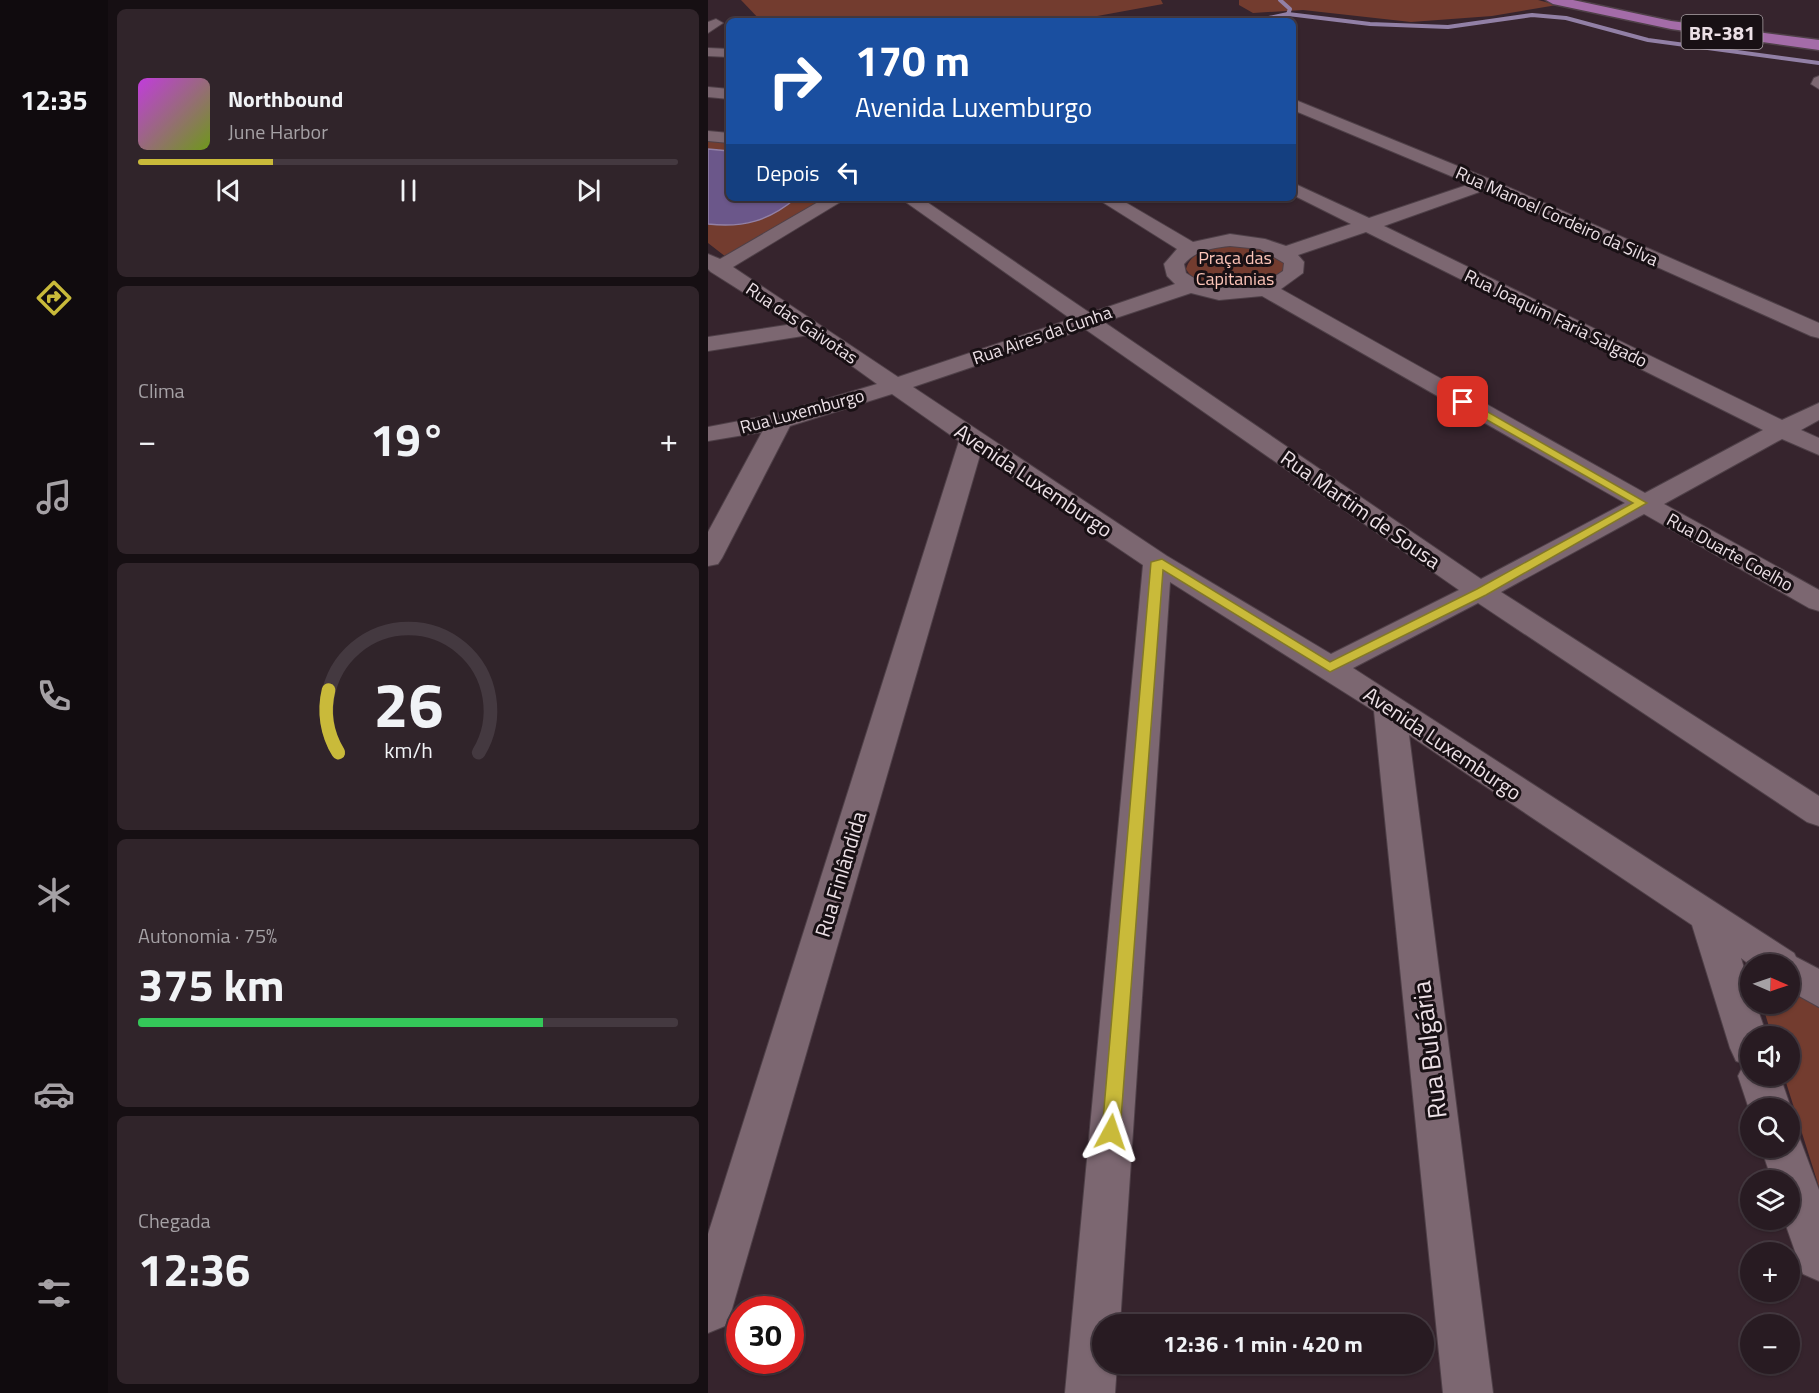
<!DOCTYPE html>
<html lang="pt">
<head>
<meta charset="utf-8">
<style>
  body { margin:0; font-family:"Titillium Web",sans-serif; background:#30242a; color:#f1f3f6; height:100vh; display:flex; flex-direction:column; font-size:22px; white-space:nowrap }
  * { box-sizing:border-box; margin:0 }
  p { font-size:20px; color:#a5a1a5 }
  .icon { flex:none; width:33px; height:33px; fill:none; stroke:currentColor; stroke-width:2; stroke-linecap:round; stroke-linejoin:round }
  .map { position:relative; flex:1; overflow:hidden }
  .details { display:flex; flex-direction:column; gap:9px; padding:9px; background:#160f13; width:600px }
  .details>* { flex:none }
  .top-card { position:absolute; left:18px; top:18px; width:570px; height:183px; border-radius:9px; box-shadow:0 2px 4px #0004,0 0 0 2px #443940; background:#1a4fa0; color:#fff; overflow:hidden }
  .needle { width:39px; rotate:92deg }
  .tools { position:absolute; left:1032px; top:954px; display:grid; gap:12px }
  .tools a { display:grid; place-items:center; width:60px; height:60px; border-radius:50%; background:#281b22; box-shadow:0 2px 4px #0004,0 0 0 2px #443940; font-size:30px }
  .speed { position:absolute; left:18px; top:1296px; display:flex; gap:12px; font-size:30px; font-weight:700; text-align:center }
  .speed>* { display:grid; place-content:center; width:78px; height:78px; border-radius:50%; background:#281b22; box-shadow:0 2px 4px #0004,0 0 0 2px #443940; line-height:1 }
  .speed .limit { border:9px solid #d22; background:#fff; color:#111 }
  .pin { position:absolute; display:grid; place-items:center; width:51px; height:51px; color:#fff; margin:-26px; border-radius:12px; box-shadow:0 3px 9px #0006 }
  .me { position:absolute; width:66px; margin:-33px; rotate:5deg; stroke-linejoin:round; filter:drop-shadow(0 0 4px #0008) }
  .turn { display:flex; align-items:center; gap:21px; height:126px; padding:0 30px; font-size:27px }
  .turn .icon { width:78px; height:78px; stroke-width:2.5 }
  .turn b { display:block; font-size:42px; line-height:51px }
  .then { display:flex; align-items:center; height:57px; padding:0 30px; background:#0003; gap:12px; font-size:22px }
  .big { font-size:45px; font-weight:700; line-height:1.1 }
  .details .tile { flex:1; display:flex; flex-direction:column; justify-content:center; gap:9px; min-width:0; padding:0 21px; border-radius:9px; background:#30242a }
  .details .dial { align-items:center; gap:0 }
  .dial svg { height:156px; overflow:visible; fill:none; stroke:#443940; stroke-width:7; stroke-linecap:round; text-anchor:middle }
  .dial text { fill:#f1f3f6; stroke:none }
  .song { display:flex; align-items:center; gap:18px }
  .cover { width:72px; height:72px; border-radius:9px; background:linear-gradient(135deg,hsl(290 70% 55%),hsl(80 70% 35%)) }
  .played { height:6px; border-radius:3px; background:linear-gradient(90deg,#c9ba3a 25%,#443940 25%) }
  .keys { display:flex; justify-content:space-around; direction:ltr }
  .heat { display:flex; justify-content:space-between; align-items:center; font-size:33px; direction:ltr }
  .charge { height:9px; border-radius:4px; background:linear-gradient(90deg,#34c759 75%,#443940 0) }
  .trip { position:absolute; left:384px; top:1314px; width:342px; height:60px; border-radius:30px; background:#281b22; box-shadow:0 2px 4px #0004,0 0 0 2px #443940; font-weight:700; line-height:60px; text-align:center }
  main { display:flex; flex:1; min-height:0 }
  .menu { display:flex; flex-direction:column; width:108px; justify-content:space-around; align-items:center; background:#100b0e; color:#a5a1a5 }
  .menu .icon { width:42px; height:42px }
  .menu .on { color:#c9ba3a }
  .menu b { font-size:27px; color:#f1f3f6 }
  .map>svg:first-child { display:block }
  .green { fill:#733c2f }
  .water { fill:#6b578a; stroke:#9280a6; stroke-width:1.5 }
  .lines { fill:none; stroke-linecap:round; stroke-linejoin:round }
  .stream { stroke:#9280a6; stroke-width:4 }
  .minor-casing { stroke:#4f4048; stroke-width:2 }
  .highway-casing { stroke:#4f4048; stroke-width:3 }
  .minor { fill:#7c6771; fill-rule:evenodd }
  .highway { fill:#a46ca8; fill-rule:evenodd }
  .route { fill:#c9ba3a; stroke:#837926; stroke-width:1.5 }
  .labels { text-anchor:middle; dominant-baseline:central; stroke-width:6; stroke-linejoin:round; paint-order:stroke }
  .far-street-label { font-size:18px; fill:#ece0e6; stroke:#181014 }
  .far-park-label { font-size:18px; fill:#fdc5b8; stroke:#181014 }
  .shield { fill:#181014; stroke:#aca2a7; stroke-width:1.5 }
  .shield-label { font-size:20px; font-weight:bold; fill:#ece0e6 }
  .street-label { font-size:21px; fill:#ece0e6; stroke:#181014 }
  .near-street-label { font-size:26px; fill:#ece0e6; stroke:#181014 }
</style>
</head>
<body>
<main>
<nav class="menu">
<b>12:35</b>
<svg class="icon on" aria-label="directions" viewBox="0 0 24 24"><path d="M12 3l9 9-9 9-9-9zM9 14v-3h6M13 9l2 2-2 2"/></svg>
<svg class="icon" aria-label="music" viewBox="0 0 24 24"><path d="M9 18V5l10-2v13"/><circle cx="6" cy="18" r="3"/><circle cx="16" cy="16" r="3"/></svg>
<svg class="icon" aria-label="phone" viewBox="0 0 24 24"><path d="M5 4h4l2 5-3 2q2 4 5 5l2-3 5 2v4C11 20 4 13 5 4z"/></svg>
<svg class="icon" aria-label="climate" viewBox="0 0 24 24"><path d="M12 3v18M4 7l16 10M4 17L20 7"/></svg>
<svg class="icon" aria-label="car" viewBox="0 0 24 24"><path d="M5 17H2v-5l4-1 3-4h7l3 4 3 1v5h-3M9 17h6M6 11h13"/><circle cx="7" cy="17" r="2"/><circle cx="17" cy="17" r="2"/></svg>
<svg class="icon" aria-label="filters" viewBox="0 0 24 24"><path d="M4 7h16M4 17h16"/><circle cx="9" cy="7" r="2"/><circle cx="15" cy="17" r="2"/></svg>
</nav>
<section class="details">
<div class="tile">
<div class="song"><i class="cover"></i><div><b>Northbound</b><p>June Harbor</p></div></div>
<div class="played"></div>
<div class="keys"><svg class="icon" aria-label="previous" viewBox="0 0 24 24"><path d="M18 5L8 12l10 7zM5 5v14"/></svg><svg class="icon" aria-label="pause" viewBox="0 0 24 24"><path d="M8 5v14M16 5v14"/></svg><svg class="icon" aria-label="next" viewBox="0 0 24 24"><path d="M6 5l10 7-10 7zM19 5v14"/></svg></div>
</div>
<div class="tile"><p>Clima</p>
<div class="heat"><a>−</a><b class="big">19°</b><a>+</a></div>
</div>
<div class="tile dial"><svg viewBox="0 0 100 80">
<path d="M14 69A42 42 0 1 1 86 69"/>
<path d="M14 69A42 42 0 0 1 9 37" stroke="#c9ba3a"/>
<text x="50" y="56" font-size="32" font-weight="700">26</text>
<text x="50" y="72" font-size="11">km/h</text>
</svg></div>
<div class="tile"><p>Autonomia · 75%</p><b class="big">375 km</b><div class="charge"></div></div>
<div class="tile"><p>Chegada</p><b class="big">12:36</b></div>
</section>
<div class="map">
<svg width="1111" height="1393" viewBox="0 0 1111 1393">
  <rect width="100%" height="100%" fill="#36242d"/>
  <g class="green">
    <polygon points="33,0 453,0 455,4 362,21 53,21"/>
    <polygon points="531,0 830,0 849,5 784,16 703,22 595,10 545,13 531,5"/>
    <polygon points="0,140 21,142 21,198 118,198 18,257 0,243"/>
    <path d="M516 246C537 245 564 245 577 265 570 297 491 295 478 269 483 252 500 249 516 246Z"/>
    <polygon points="1082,989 1111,1008 1111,1187 1076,1076 1082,1076 1082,1036 1064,1036 1054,1004 1082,1004"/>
  </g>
  <path class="water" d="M0 149 21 151V198H88C61 221 35 228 0 224Z"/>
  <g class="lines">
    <g class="stream">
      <polyline points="572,0 582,9 580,14"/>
      <polyline points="546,21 580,14 662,24 740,27 824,15 858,18 940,40 1111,63"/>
    </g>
    <defs>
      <g id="minor">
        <polygon points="8,19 15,23 0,33 0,22"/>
        <polygon points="0,48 21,49 21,57 0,56"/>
        <polygon points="1111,76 1111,89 1103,84 1106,78"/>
        <polygon points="0,87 21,89 21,99 0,97"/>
        <path d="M585 99 784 180 1111 323V338L1103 336 777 190 676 226 1074 420 1111 403V420L1093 430 1111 438V455L1074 439 956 504 1111 590V611L1101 608 936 514 793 592 1111 796V826L1099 822 770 603 645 668 1086 953 1088 957 1111 969V1007L1082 991V964L1042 965 1033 958 1042 988V1004H1048L1059 1036H1042V1076H1072L1083 1108 1082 1112V1108H1042V1112L1030 1076 1036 1064 1028 1061 1022 1048 984 925 701 735 785 1393H735L666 711 462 582 412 1324H394V1364H409L407 1393H357L435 565 272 455 24 1309 17 1326 0 1333V1234L251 441 184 394 82 426 14 558 10 564 0 566V532L54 432 0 441V427L68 414 169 384 101 335 0 351V337L85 324 3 272 0 269V254L12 259 117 198H139L25 267 190 377 363 319 192 198H213L382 313 467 284 459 276 456 264 469 249 388 198H410L485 242 522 234 557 239 578 246 643 224 585 195V183L661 218 762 184 585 110ZM658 232 1055 430 937 493 573 289 595 273 596 262 590 255ZM522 246 552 249 576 263 575 271C546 292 508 294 478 273L476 264C488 250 505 248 522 246ZM483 293 511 300 554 296 917 503 773 579 396 322ZM377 329 751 590 623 654 459 556 205 387Z"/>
        <polygon points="0,131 21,133 21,143 0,141"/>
        <polygon points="1082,1130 1090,1134 1111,1190 1111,1281 1095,1274 1076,1220 1082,1220 1082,1180 1064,1180 1053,1148 1082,1148"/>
      </g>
      <polygon id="highway" points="838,0 865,0 963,21 1111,40 1111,50 963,29 845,4"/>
    </defs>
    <use href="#minor" class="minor-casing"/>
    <use href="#highway" class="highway-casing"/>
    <use href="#minor" class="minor"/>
    <use href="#highway" class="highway"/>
  </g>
  <polygon class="route" points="751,400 759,400 939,503 778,595 622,672 455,570 412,1132 410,1138 403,1140 396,1138 394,1132 443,562 454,559 622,662 769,589 925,503 751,404"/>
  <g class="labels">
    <g class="far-street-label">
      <text transform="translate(849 216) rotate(24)">Rua Manoel Cordeiro da Silva</text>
      <text transform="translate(848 318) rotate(26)">Rua Joaquim Faria Salgado</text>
      <text transform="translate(94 323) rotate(34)">Rua das Gaivotas</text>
      <text transform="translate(334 335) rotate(-19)">Rua Aires da Cunha</text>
      <text transform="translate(94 411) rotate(-15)">Rua Luxemburgo</text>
      <text transform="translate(1022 552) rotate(29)">Rua Duarte Coelho</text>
    </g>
    <g class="far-park-label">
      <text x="527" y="257">Praça das<tspan x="527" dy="21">Capitanias</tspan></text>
    </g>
    <rect class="shield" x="973.5" y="15" width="81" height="34" rx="4.5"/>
    <g class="shield-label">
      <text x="1014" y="32">BR-381</text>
    </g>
    <g class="street-label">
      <text transform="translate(326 480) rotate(34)">Avenida Luxemburgo</text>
      <text transform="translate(653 509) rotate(35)">Rua Martim de Sousa</text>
      <text transform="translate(735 743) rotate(34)">Avenida Luxemburgo</text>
      <text transform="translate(132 874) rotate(-73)">Rua Finlândida</text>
    </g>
    <g class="near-street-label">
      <text transform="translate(721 1050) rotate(-97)">Rua Bulgária</text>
    </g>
  </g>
</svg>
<div class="tools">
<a><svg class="needle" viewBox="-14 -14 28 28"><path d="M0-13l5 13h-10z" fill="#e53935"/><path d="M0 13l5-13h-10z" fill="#a5a1a5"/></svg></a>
<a><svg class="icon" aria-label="sound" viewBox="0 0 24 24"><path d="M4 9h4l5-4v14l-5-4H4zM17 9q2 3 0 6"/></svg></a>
<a><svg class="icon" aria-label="search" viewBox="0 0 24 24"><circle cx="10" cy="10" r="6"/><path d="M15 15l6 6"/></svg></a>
<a><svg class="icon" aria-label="layers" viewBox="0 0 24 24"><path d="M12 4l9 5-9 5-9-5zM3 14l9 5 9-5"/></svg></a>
<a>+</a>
<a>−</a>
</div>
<div class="speed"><div class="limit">30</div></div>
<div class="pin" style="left:755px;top:402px;background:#d93025"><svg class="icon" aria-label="arrive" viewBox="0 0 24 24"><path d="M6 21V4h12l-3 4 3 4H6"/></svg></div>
<svg class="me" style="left:403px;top:1132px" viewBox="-20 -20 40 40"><path d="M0-17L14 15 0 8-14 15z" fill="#c9ba3a" stroke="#fff" stroke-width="4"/></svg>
<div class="trip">12:36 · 1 min · 420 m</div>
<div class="top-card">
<div class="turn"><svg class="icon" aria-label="right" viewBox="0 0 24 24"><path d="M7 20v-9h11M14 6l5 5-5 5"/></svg><div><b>170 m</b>Avenida Luxemburgo</div></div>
<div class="then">Depois<svg class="icon" aria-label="left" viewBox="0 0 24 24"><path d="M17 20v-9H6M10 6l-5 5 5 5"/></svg></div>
</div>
</div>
</main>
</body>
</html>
